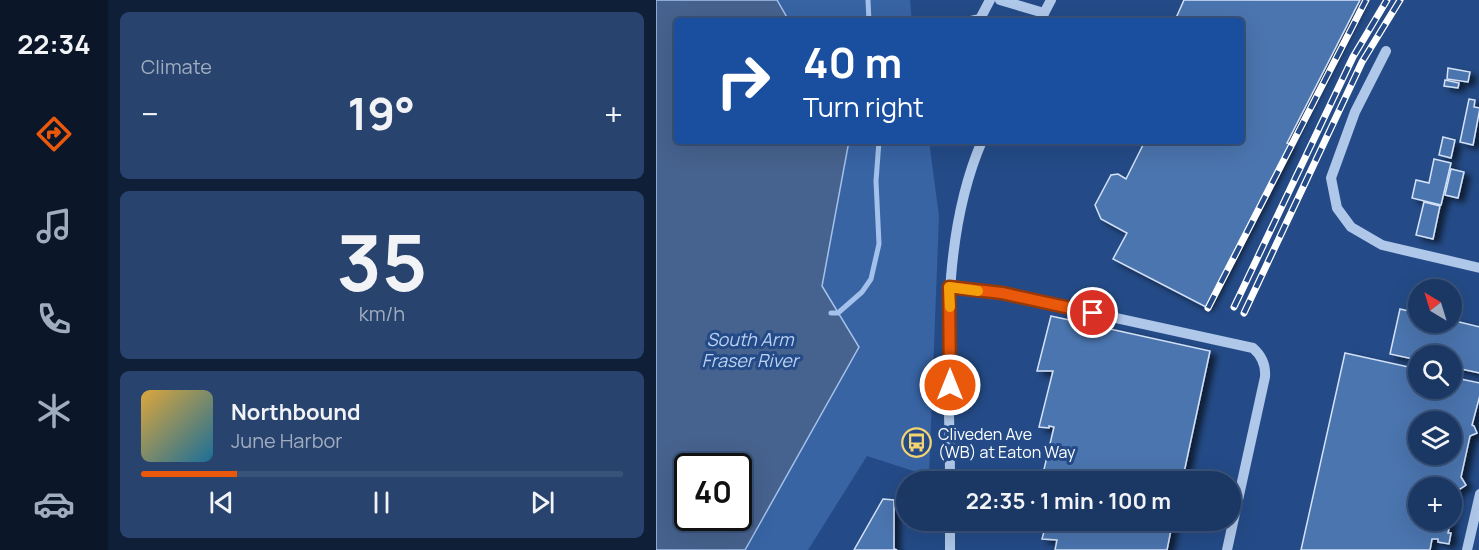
<!DOCTYPE html>
<html lang="en">
<head>
<meta charset="utf-8">
<style>
  body { margin:0; font-family:Manrope,sans-serif; background:#28436e; color:#f1f3f6; height:100vh; display:flex; flex-direction:column; font-size:22px; white-space:nowrap }
  * { box-sizing:border-box; margin:0 }
  p { font-size:20px; color:#a0acbf }
  .icon { flex:none; width:33px; height:33px; fill:none; stroke:currentColor; stroke-width:2; stroke-linecap:round; stroke-linejoin:round }
  .map { position:relative; flex:1; overflow:hidden }
  .details { display:flex; flex-direction:column; gap:12px; padding:12px; background:#0f1f38; width:548px }
  .details>* { flex:none }
  .hud { position:absolute; left:18px; top:18px; width:570px; height:126px; border-radius:6px; box-shadow:0 6px 24px #0002,0 0 0 2px #395279; background:#1a4fa0; color:#fff; overflow:hidden }
  .needle { width:39px; rotate:322deg }
  .fabs { position:absolute; left:752px; top:279px; display:grid; gap:12px }
  .fabs a { display:grid; place-items:center; width:54px; height:54px; border-radius:50%; background:#1b3865; box-shadow:0 6px 24px #0002,0 0 0 2px #395279; font-size:30px }
  .speed { position:absolute; left:18px; top:453px; display:flex; gap:12px; font-size:30px; font-weight:700; text-align:center }
  .speed>* { display:grid; place-content:center; width:78px; height:78px; border-radius:50%; background:#1b3865; box-shadow:0 6px 24px #0002,0 0 0 2px #395279; line-height:1 }
  .speed .limit { border:3px solid #111; border-radius:9px; background:#fff; color:#111 }
  .pin { position:absolute; display:grid; place-items:center; width:51px; height:51px; color:#fff; margin:-26px; border:3px solid #fff; border-radius:50%; box-shadow:0 2px 6px #0007 }
  .me { position:absolute; width:66px; margin:-33px; rotate:0deg; stroke-linejoin:round; filter:drop-shadow(0 0 4px #0008) }
  .turn { display:flex; align-items:center; gap:21px; height:126px; padding:0 30px; font-size:27px }
  .turn .icon { width:78px; height:78px; stroke-width:2.5 }
  .turn b { display:block; font-size:42px; line-height:51px }
  .big { font-size:45px; font-weight:700; line-height:1.1 }
  .details .tile { flex:1; display:flex; flex-direction:column; justify-content:center; gap:9px; min-width:0; padding:0 21px; border-radius:9px; background:#28436e }
  .details .dial { align-items:center; gap:0 }
  .dial b { font-size:78px; line-height:1 }
  .song { display:flex; align-items:center; gap:18px }
  .cover { width:72px; height:72px; border-radius:9px; background:linear-gradient(135deg,hsl(40 70% 55%),hsl(200 70% 35%)) }
  .played { height:6px; border-radius:3px; background:linear-gradient(90deg,#ea580c 20%,#395279 20%) }
  .keys { display:flex; justify-content:space-around; direction:ltr }
  .heat { display:flex; justify-content:space-between; align-items:center; font-size:33px; direction:ltr }
  .trip { position:absolute; left:240px; top:471px; width:345px; height:60px; border-radius:30px; background:#1b3865; box-shadow:0 6px 24px #0002,0 0 0 2px #395279; font-weight:700; line-height:60px; text-align:center }
  main { display:flex; flex:1; min-height:0 }
  .tab-bar { display:flex; flex-direction:column; width:108px; justify-content:space-around; align-items:center; background:#0b1628; color:#a0acbf }
  .tab-bar .icon { width:42px; height:42px }
  .tab-bar .current { color:#ea580c }
  .tab-bar b { font-size:27px; color:#f1f3f6 }
  .map>svg:first-child { display:block }
  .green { fill:#3864a4; fill-rule:evenodd }
  .water { fill:#46628e; stroke:#a3c1ea; stroke-width:1.5; fill-rule:evenodd }
  .lines { fill:none; stroke-linecap:round; stroke-linejoin:round }
  .stream { stroke:#a3c1ea; stroke-width:5 }
  .building { fill:#4c74af; stroke:#d3e2f7; stroke-width:1.5; fill-rule:evenodd; filter:url(#shadow) }
  .minor { stroke:#afc7e9; stroke-width:10 }
  .rail-casing { stroke:#fff; stroke-width:7 }
  .rail { stroke:#244b87; stroke-width:4.5; stroke-dasharray:14; stroke-linecap:butt }
  .route-casing { stroke:#983908; stroke-width:15 }
  .route { stroke:#ea580c; stroke-width:10 }
  .slow { stroke:#f59e0b; stroke-width:10 }
  .labels { text-anchor:middle; dominant-baseline:central; stroke-width:6; stroke-linejoin:round; paint-order:stroke }
  .poi-label { font-size:16px; fill:#fff; stroke:#244b87; text-anchor:start }
  .water-label { font-size:18px; font-style:italic; fill:#bbd1f1; stroke:#244b87 }
</style>
</head>
<body>
<main>
<nav class="tab-bar">
<b>22:34</b>
<svg class="icon current" aria-label="directions" viewBox="0 0 24 24"><path d="M12 3l9 9-9 9-9-9zM9 14v-3h6M13 9l2 2-2 2"/></svg>
<svg class="icon" aria-label="music" viewBox="0 0 24 24"><path d="M9 18V5l10-2v13"/><circle cx="6" cy="18" r="3"/><circle cx="16" cy="16" r="3"/></svg>
<svg class="icon" aria-label="phone" viewBox="0 0 24 24"><path d="M5 4h4l2 5-3 2q2 4 5 5l2-3 5 2v4C11 20 4 13 5 4z"/></svg>
<svg class="icon" aria-label="climate" viewBox="0 0 24 24"><path d="M12 3v18M4 7l16 10M4 17L20 7"/></svg>
<svg class="icon" aria-label="car" viewBox="0 0 24 24"><path d="M5 17H2v-5l4-1 3-4h7l3 4 3 1v5h-3M9 17h6M6 11h13"/><circle cx="7" cy="17" r="2"/><circle cx="17" cy="17" r="2"/></svg>
</nav>
<section class="details">
<div class="tile"><p>Climate</p>
<div class="heat"><a>−</a><b class="big">19°</b><a>+</a></div>
</div>
<div class="tile dial"><b>35</b><p>km/h</p></div>
<div class="tile">
<div class="song"><i class="cover"></i><div><b>Northbound</b><p>June Harbor</p></div></div>
<div class="played"></div>
<div class="keys"><svg class="icon" aria-label="previous" viewBox="0 0 24 24"><path d="M18 5L8 12l10 7zM5 5v14"/></svg><svg class="icon" aria-label="pause" viewBox="0 0 24 24"><path d="M8 5v14M16 5v14"/></svg><svg class="icon" aria-label="next" viewBox="0 0 24 24"><path d="M6 5l10 7-10 7zM19 5v14"/></svg></div>
</div>
</section>
<div class="map">
<svg width="824" height="550" viewBox="0 0 824 550">
  <defs>
    <filter id="shadow"><feDropShadow dx="6" dy="4" stdDeviation="3" flood-color="#0009"/></filter>
  </defs>
  <rect width="100%" height="100%" fill="#244b87"/>
  <g class="green">
    <polygon points="51,0 254,0 256,21 52,21"/>
    <path d="M51 141H273L283 216 273 476 211 456 152 550H0ZM32 466H82V518H32Z"/>
  </g>
  <path class="water" d="M0 0H121L133 21H21V141H193L166 286 203 347 89 550H0ZM32 466H82V518H32Z"/>
  <g class="lines">
    <g class="stream">
      <polyline points="212,0 213,21"/>
      <polyline points="175,313 182,313 206,292 215,279 223,244 220,181 223,141"/>
    </g>
  </g>
  <g class="building">
    <polygon points="528,0 704,0 631,143 634,144 550,307 457,259 471,233 445,219 439,205 455,175 462,174 470,179 489,141 585,141 585,21 521,21 520,18"/>
    <polygon points="792,68 814,72 812,82 791,79"/>
    <polygon points="789,80 803,83 802,88 788,86"/>
    <polygon points="813,99 819,100 818,107 824,108 817,145 804,142"/>
    <polygon points="787,137 799,140 795,158 783,155"/>
    <polygon points="778,159 795,163 785,205 756,198 760,180 773,183"/>
    <polygon points="795,169 808,172 802,198 789,195"/>
    <polygon points="768,202 784,206 777,239 760,235"/>
    <polygon points="744,309 762,313 762,322 795,322 795,320 824,327 824,373 795,367 795,356 762,356 762,360 734,354"/>
    <polygon points="395,316 554,351 526,482 385,482 398,427 393,426 393,428 383,427 397,371 381,371"/>
    <path d="M689 353 762 369V388H795V377L824 383V395L816 425 818 426 821 433 814 436 805 477 810 485 804 489H802L801 492 792 533H795L793 544 782 542V539H776L774 550H645ZM762 422H795V454H762ZM762 488H795V520H762Z"/>
    <polygon points="227,499 238,500 238,549 241,550 198,550"/>
    <polygon points="391,520 517,520 511,550 399,550 401,540 386,539"/>
  </g>
  <g class="lines">
    <g class="minor">
      <polyline points="344,0 388,13"/>
      <polyline points="315,21 324,19 334,0"/>
      <polyline points="384,21 395,0"/>
      <polyline points="730,51 699,112 675,178 681,208 695,227 726,245 824,268"/>
      <path d="M293 287 346 293 597 348C606 356 610 365 609 377L571 550"/>
      <path d="M294 482C294 370 281 245 326 141"/>
      <polyline points="294,520 294,550"/>
      <polyline points="811,550 824,494"/>
    </g>
    <defs>
      <g id="rail">
        <polyline points="578,307 697,57 731,0"/>
        <polyline points="552,308 710,0"/>
        <polyline points="588,313 706,62 744,0"/>
      </g>
    </defs>
    <use href="#rail" class="rail-casing"/>
    <use href="#rail" class="rail"/>
  </g>
  <g class="lines">
    <defs>
      <polyline id="route" points="294,385 293,287 346,293 437,313"/>
    </defs>
    <use href="#route" class="route-casing"/>
    <use href="#route" class="route"/>
    <polyline class="slow" points="294,307 293,287 322,291"/>
  </g>
  <defs>
    <symbol id="bus-ring" viewBox="-11 -11 22 22"><circle r="9.5" fill="#244b87" stroke="#f4d472" stroke-width="1.5"/><path d="M-5-6H5V4H4V6H2V4H-2V6H-4V4H-5ZM-3.5-4V0h7V-4ZM-3.5 1.2v1.5H-2V1.2ZM2 1.2v1.5H3.5V1.2Z" fill="#f4d472"/></symbol>
  </defs>
  <g fill-rule="evenodd">
    <use href="#bus-ring" x="244" y="426" width="33" height="33"/>
  </g>
  <g class="labels">
    <g class="poi-label">
      <text x="282" y="434">Cliveden Ave<tspan x="282" dy="18">(WB) at Eaton Way</tspan></text>
    </g>
    <g class="water-label">
      <text x="94" y="339">South Arm<tspan x="94" dy="21">Fraser River</tspan></text>
    </g>
  </g>
</svg>
<div class="fabs">
<a><svg class="needle" viewBox="-14 -14 28 28"><path d="M0-13l5 13h-10z" fill="#e53935"/><path d="M0 13l5-13h-10z" fill="#a0acbf"/></svg></a>
<a><svg class="icon" aria-label="search" viewBox="0 0 24 24"><circle cx="10" cy="10" r="6"/><path d="M15 15l6 6"/></svg></a>
<a><svg class="icon" aria-label="layers" viewBox="0 0 24 24"><path d="M12 4l9 5-9 5-9-5zM3 14l9 5 9-5"/></svg></a>
<a>+</a>
</div>
<div class="speed"><div class="limit">40</div></div>
<div class="pin" style="left:437px;top:313px;background:#d93025"><svg class="icon" aria-label="arrive" viewBox="0 0 24 24"><path d="M6 21V4h12l-3 4 3 4H6"/></svg></div>
<svg class="me" style="left:294px;top:385px" viewBox="-20 -20 40 40"><circle r="17" fill="#ea580c" stroke="#fff" stroke-width="3"/><path d="M0-11L8 9 0 5-8 9z" fill="#fff"/></svg>
<div class="trip">22:35 · 1 min · 100 m</div>
<div class="hud">
<div class="turn"><svg class="icon" aria-label="right" viewBox="0 0 24 24"><path d="M7 20v-9h11M14 6l5 5-5 5"/></svg><div><b>40 m</b>Turn right</div></div>
</div>
</div>
</main>
</body>
</html>
